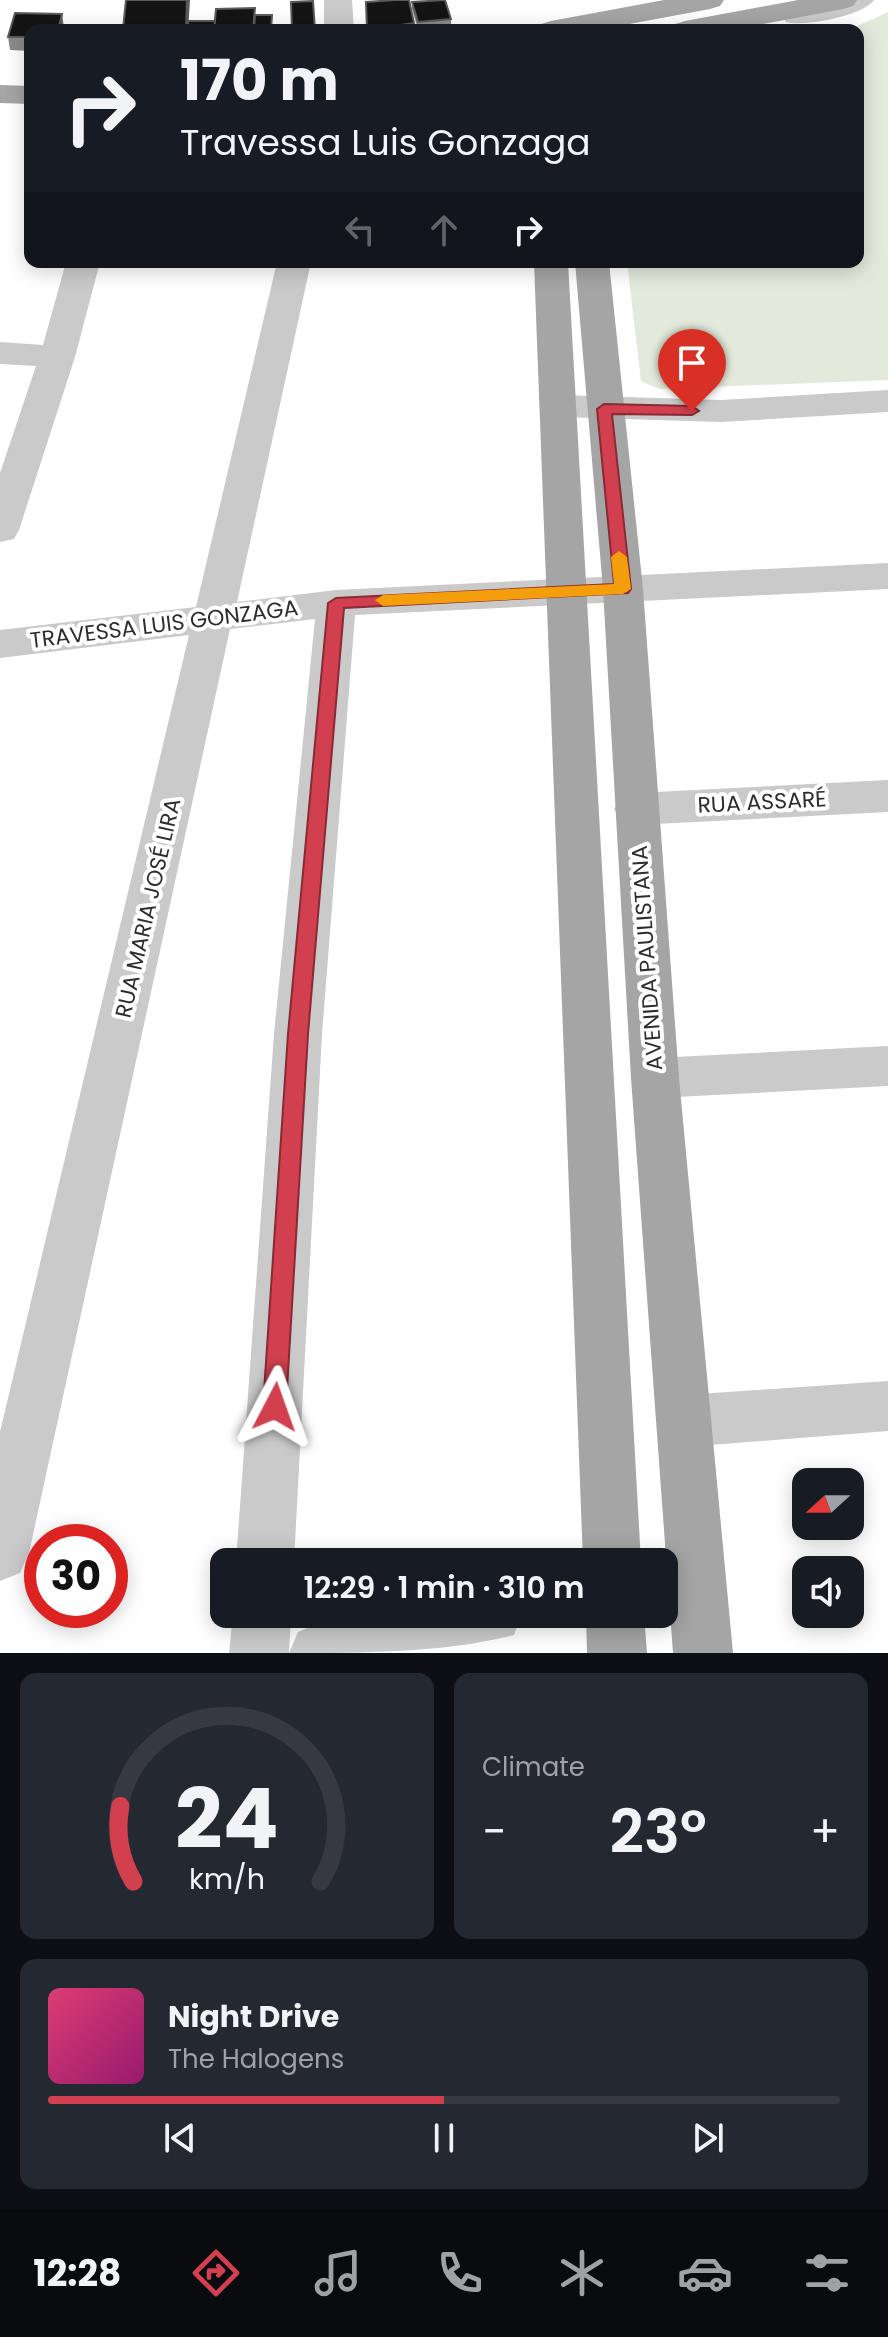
<!DOCTYPE html>
<html lang="en">
<head>
<meta charset="utf-8">
<style>
  body { margin:0; font-family:Poppins,sans-serif; background:#242831; color:#f1f3f6; height:100vh; display:flex; flex-direction:column; font-size:30px; white-space:nowrap }
  * { box-sizing:border-box; margin:0 }
  p { font-size:26px; color:#9ea1a6 }
  .icon { flex:none; width:44px; height:44px; fill:none; stroke:currentColor; stroke-width:2; stroke-linecap:round; stroke-linejoin:round }
  .map { position:relative; height:1653px; overflow:hidden }
  .drawer { display:flex; flex-direction:column; gap:20px; padding:20px; background:#0d0f14; flex:1 }
  .drawer>* { flex:none }
  .hud { position:absolute; left:24px; top:24px; width:840px; height:244px; border-radius:16px; box-shadow:0 4px 20px #0003; background:#171b24; color:#f1f3f6; overflow:hidden }
  .needle { width:52px; rotate:249deg }
  .fabs { position:absolute; left:792px; top:1468px; display:grid; gap:16px }
  .fabs a { display:grid; place-items:center; width:72px; height:72px; border-radius:16px; background:#171b24; box-shadow:0 4px 20px #0003; font-size:40px }
  .speed { position:absolute; left:24px; top:1524px; display:flex; gap:16px; font-size:40px; font-weight:700; text-align:center }
  .speed>* { display:grid; place-content:center; width:104px; height:104px; border-radius:50%; background:#171b24; box-shadow:0 4px 20px #0003; line-height:1 }
  .speed .limit { border:12px solid #d22; background:#fff; color:#111 }
  .pin { position:absolute; display:grid; place-items:center; width:68px; height:68px; color:#fff; margin:-82px -34px; border-radius:50% 50% 50% 0; rotate:-45deg; box-shadow:0 0 8px #0007 }
  .pin .icon { rotate:45deg }
  .me { position:absolute; width:88px; margin:-44px; rotate:4deg; stroke-linejoin:round; filter:drop-shadow(0 0 6px #0008) }
  .turn { display:flex; align-items:center; gap:28px; height:168px; padding:0 24px; font-size:36px }
  .turn .icon { width:104px; height:104px; stroke-width:2.5 }
  .turn b { display:block; font-size:56px; line-height:68px }
  .lanes { display:flex; align-items:center; height:76px; padding:0 24px; background:#0003; justify-content:center; gap:40px; direction:ltr }
  .lanes .off { opacity:.35 }
  .big { font-size:60px; font-weight:600; line-height:1.1 }
  .drawer .widget { flex:1; display:flex; flex-direction:column; justify-content:center; gap:12px; min-width:0; padding:0 28px; border-radius:16px; background:#242831 }
  .drawer .dial { align-items:center; gap:0 }
  .dial svg { height:208px; overflow:visible; fill:none; stroke:#363941; stroke-width:7; stroke-linecap:round; text-anchor:middle }
  .dial text { fill:#f1f3f6; stroke:none }
  .song { display:flex; align-items:center; gap:24px }
  .cover { width:96px; height:96px; border-radius:12px; background:linear-gradient(135deg,hsl(340 70% 55%),hsl(320 70% 35%)) }
  .played { height:8px; border-radius:4px; background:linear-gradient(90deg,#d2404f 50%,#363941 50%) }
  .keys { display:flex; justify-content:space-around; direction:ltr }
  .heat { display:flex; justify-content:space-between; align-items:center; font-size:44px; direction:ltr }
  .drawer .tiles { flex:1; display:grid; gap:20px; grid-template-columns:1fr 1fr }
  .widget:last-child { grid-column:span 2 }
  .trip { position:absolute; left:210px; top:1548px; width:468px; height:80px; border-radius:16px; background:#171b24; box-shadow:0 4px 20px #0003; font-weight:600; line-height:80px; text-align:center }
  .tab-bar { display:flex; height:128px; justify-content:space-around; align-items:center; background:#090b0e; color:#9ea1a6 }
  .tab-bar .icon { width:56px; height:56px }
  .tab-bar .selected { color:#d2404f }
  .tab-bar b { font-size:36px; color:#f1f3f6 }
  .map>svg:first-child { display:block }
  .green { fill:#e3e9db }
  .lines { fill:none; stroke-linecap:round; stroke-linejoin:round }
  .minor { fill:#cacaca; fill-rule:evenodd }
  .major { fill:#a5a5a5; fill-rule:evenodd }
  .wall { fill:#8a8a8a }
  .shaded-wall { fill:#5a5a5a }
  .building { fill:#141414; stroke:#5a5a5a; stroke-width:2 }
  .route { fill:#d2404f; stroke:#882a33; stroke-width:2 }
  .slow { fill:#f59e0b }
  .labels { text-anchor:middle; dominant-baseline:central; stroke-width:8; stroke-linejoin:round; paint-order:stroke }
  .street-label { font-size:22px; fill:#2d2d2d; stroke:#fff }
</style>
</head>
<body>
<div class="map">
<svg width="888" height="1653" viewBox="0 0 888 1653">
  <rect width="100%" height="100%" fill="#fff"/>
  <polygon class="green" points="888,12 888,380 659,389 641,381 627,262 858,262 858,30 849,30"/>
  <g class="lines">
    <g class="minor">
      <polygon points="324,0 352,0 354,30 324,30"/>
      <path d="M835 0H874C863 16 804 27 786 22L782 16 786 10Z"/>
      <polygon points="66,262 100,262 75,357 19,530 14,539 0,542 0,473 36,366 0,364 0,342 43,345"/>
      <polygon points="277,262 311,262 237,602 336,590 888,563 888,589 355,615 322,1034 294,1562 236,1562 274,1034 315,619 230,629 29,1553 20,1573 0,1581 0,1432 189,635 0,658 0,630 196,607"/>
      <polygon points="888,390 888,412 721,422 560,417 547,414 542,406 547,398 560,395 721,400"/>
      <polygon points="888,780 888,812 636,825 621,820 614,809 621,798 636,793"/>
      <polygon points="888,1046 888,1086 655,1098 638,1092 631,1078 638,1064 655,1058"/>
      <polygon points="888,1381 888,1431 684,1447 665,1439 656,1421 665,1403 684,1395"/>
      <polygon points="233,1614 291,1614 289,1653 229,1653"/>
      <path d="M361 1614H522L514 1635C444 1653 364 1653 289 1653L298 1632 319 1623Z"/>
    </g>
    <g class="major">
      <polygon points="664,0 724,0 720,6 710,9 597,30 536,30 541,24 551,21"/>
      <polygon points="798,0 857,0 853,6 843,9 731,30 670,30 675,24 685,21"/>
      <polygon points="0,85 30,86 30,104 0,103"/>
      <polygon points="534,262 568,262 641,1562 583,1562"/>
      <polygon points="575,262 609,262 643,589 679,1078 733,1653 673,1653 631,1078 603,589"/>
      <polygon points="586,1614 644,1614 647,1653 587,1653"/>
    </g>
  </g>
  <g class="wall">
    <polygon points="412,2 451,19 451,26 418,29 412,9"/>
    <polygon points="62,14 64,27 30,30 30,51 10,50 8,37"/>
  </g>
  <g class="shaded-wall">
    <polygon points="187,0 190,0 188,30 186,30"/>
    <polygon points="62,14 63,30 58,30"/>
    <polygon points="414,23 414,30 374,30"/>
  </g>
  <g class="building">
    <polygon points="126,0 187,0 186,29 123,29"/>
    <polygon points="395,0 409,0 414,23 367,30 366,2"/>
    <polygon points="445,0 451,19 418,22 412,2"/>
    <polygon points="313,1 315,30 292,30 291,2"/>
    <polygon points="255,8 253,30 214,30 216,9"/>
    <polygon points="15,13 62,14 58,30 30,30 30,37 8,37"/>
    <polygon points="255,15 272,15 271,30 254,30"/>
    <polygon points="188,21 215,21 214,30 188,30"/>
    <polygon points="95,25 123,25 122,30 95,30"/>
    <polygon points="65,28 93,28 92,30 64,30"/>
  </g>
  <polygon class="route" points="604,404 692,406 699,411 692,415 612,414 631,589 628,593 344,608 308,1034 286,1407 283,1414 275,1417 267,1414 263,1407 288,1034 328,603 336,598 614,584 597,409"/>
  <polygon class="slow" points="619,551 627,557 631,589 623,594 383,606 375,600 383,595 614,584 611,557"/>
  <g class="labels">
    <g class="street-label">
      <text transform="translate(164 624) rotate(-7)">TRAVESSA LUIS GONZAGA</text>
      <text transform="translate(762 802) rotate(-3)">RUA ASSARÉ</text>
      <text transform="translate(148 908) rotate(-77)">RUA MARIA JOSÉ LIRA</text>
      <text transform="translate(647 958) rotate(-94)">AVENIDA PAULISTANA</text>
    </g>
  </g>
</svg>
<div class="fabs">
<a><svg class="needle" viewBox="-14 -14 28 28"><path d="M0-13l5 13h-10z" fill="#e53935"/><path d="M0 13l5-13h-10z" fill="#9ea1a6"/></svg></a>
<a><svg class="icon" aria-label="sound" viewBox="0 0 24 24"><path d="M4 9h4l5-4v14l-5-4H4zM17 9q2 3 0 6"/></svg></a>
</div>
<div class="speed"><div class="limit">30</div></div>
<div class="pin" style="left:692px;top:411px;background:#d93025"><svg class="icon" aria-label="arrive" viewBox="0 0 24 24"><path d="M6 21V4h12l-3 4 3 4H6"/></svg></div>
<svg class="me" style="left:275px;top:1407px" viewBox="-20 -20 40 40"><path d="M0-17L14 15 0 8-14 15z" fill="#d2404f" stroke="#fff" stroke-width="4"/></svg>
<div class="trip">12:29 · 1 min · 310 m</div>
<div class="hud">
<div class="turn"><svg class="icon" aria-label="right" viewBox="0 0 24 24"><path d="M7 20v-9h11M14 6l5 5-5 5"/></svg><div><b>170 m</b>Travessa Luis Gonzaga</div></div>
<div class="lanes"><svg class="icon off" aria-label="left" viewBox="0 0 24 24"><path d="M17 20v-9H6M10 6l-5 5 5 5"/></svg><svg class="icon off" aria-label="ahead" viewBox="0 0 24 24"><path d="M12 20V5M6 11l6-6 6 6"/></svg><svg class="icon" aria-label="right" viewBox="0 0 24 24"><path d="M7 20v-9h11M14 6l5 5-5 5"/></svg></div>
</div>
</div>
<section class="drawer">
<div class="tiles">
<div class="widget dial"><svg viewBox="0 0 100 80">
<path d="M14 69A42 42 0 1 1 86 69"/>
<path d="M14 69A42 42 0 0 1 9 40" stroke="#d2404f"/>
<text x="50" y="56" font-size="32" font-weight="700">24</text>
<text x="50" y="72" font-size="11">km/h</text>
</svg></div>
<div class="widget"><p>Climate</p>
<div class="heat"><a>−</a><b class="big">23°</b><a>+</a></div>
</div>
<div class="widget">
<div class="song"><i class="cover"></i><div><b>Night Drive</b><p>The Halogens</p></div></div>
<div class="played"></div>
<div class="keys"><svg class="icon" aria-label="previous" viewBox="0 0 24 24"><path d="M18 5L8 12l10 7zM5 5v14"/></svg><svg class="icon" aria-label="pause" viewBox="0 0 24 24"><path d="M8 5v14M16 5v14"/></svg><svg class="icon" aria-label="next" viewBox="0 0 24 24"><path d="M6 5l10 7-10 7zM19 5v14"/></svg></div>
</div>
</div>
</section>
<nav class="tab-bar">
<b>12:28</b>
<svg class="icon selected" aria-label="directions" viewBox="0 0 24 24"><path d="M12 3l9 9-9 9-9-9zM9 14v-3h6M13 9l2 2-2 2"/></svg>
<svg class="icon" aria-label="music" viewBox="0 0 24 24"><path d="M9 18V5l10-2v13"/><circle cx="6" cy="18" r="3"/><circle cx="16" cy="16" r="3"/></svg>
<svg class="icon" aria-label="phone" viewBox="0 0 24 24"><path d="M5 4h4l2 5-3 2q2 4 5 5l2-3 5 2v4C11 20 4 13 5 4z"/></svg>
<svg class="icon" aria-label="climate" viewBox="0 0 24 24"><path d="M12 3v18M4 7l16 10M4 17L20 7"/></svg>
<svg class="icon" aria-label="car" viewBox="0 0 24 24"><path d="M5 17H2v-5l4-1 3-4h7l3 4 3 1v5h-3M9 17h6M6 11h13"/><circle cx="7" cy="17" r="2"/><circle cx="17" cy="17" r="2"/></svg>
<svg class="icon" aria-label="filters" viewBox="0 0 24 24"><path d="M4 7h16M4 17h16"/><circle cx="9" cy="7" r="2"/><circle cx="15" cy="17" r="2"/></svg>
</nav>
</body>
</html>
